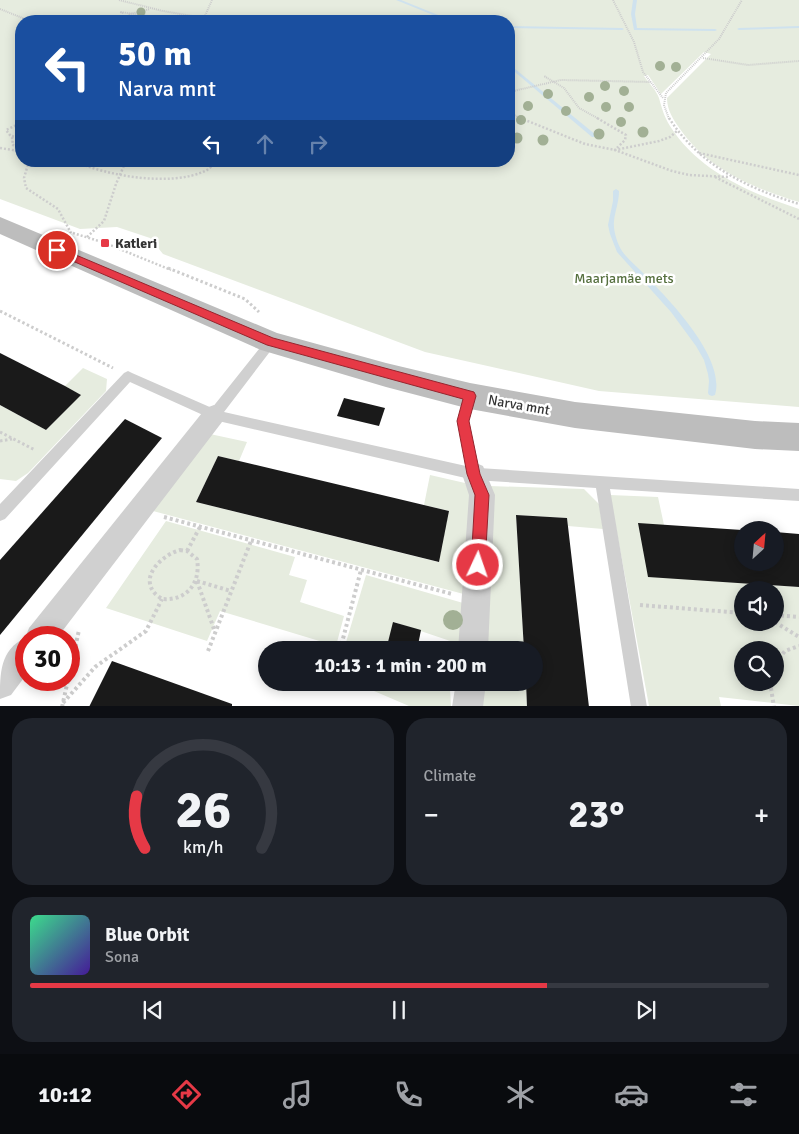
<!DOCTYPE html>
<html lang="en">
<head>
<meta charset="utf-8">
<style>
  body { margin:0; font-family:Signika,sans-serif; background:#20242c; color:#f1f3f6; height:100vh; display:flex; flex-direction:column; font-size:19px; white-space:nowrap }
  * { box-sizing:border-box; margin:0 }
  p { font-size:16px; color:#9ea1a6 }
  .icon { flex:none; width:28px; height:28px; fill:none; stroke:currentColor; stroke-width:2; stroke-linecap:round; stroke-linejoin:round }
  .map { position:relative; height:706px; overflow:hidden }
  .details { display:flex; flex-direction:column; gap:12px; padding:12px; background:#0d0f14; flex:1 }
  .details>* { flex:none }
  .guide { position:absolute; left:15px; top:15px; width:500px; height:152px; border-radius:20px; box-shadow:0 2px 12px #0003; background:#1a4fa0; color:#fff; overflow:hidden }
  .needle { width:32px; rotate:26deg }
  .controls { position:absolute; left:734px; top:521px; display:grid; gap:10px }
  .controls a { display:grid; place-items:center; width:50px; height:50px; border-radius:50%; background:#171b24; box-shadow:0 2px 12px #0003; font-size:25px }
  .speed { position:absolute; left:15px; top:626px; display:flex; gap:10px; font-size:25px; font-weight:700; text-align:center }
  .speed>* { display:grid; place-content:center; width:65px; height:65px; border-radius:50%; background:#171b24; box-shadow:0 2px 12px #0003; line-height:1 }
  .speed .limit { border:8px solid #d22; background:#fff; color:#111 }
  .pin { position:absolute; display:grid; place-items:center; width:42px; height:42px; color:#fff; margin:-21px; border:2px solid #fff; border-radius:50%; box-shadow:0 1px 5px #0007 }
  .me { position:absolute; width:55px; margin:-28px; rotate:3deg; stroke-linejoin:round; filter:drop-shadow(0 0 4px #0008) }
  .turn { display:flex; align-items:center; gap:18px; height:105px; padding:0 20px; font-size:22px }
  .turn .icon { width:65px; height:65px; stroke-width:2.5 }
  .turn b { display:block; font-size:35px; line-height:42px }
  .lanes { display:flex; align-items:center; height:48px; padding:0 20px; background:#0003; justify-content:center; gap:25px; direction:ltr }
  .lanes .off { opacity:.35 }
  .big { font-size:38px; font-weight:700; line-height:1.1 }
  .details .card { flex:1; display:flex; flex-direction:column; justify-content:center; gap:8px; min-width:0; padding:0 18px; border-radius:20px; background:#20242c }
  .details .dial { align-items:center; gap:0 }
  .dial svg { height:130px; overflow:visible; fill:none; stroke:#363941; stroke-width:7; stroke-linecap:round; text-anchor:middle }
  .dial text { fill:#f1f3f6; stroke:none }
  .song { display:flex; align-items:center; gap:15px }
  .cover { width:60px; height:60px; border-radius:8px; background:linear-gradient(135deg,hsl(150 70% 55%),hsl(260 70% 35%)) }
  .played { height:5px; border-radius:2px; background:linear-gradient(90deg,#e63946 70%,#363941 70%) }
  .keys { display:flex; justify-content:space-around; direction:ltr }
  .heat { display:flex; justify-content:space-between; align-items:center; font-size:28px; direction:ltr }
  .details .tiles { flex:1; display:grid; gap:12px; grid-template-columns:1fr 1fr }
  .card:last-child { grid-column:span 2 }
  .trip { position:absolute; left:258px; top:641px; width:285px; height:50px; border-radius:25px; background:#171b24; box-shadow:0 2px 12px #0003; font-weight:700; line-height:50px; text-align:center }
  .dock { display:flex; height:80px; justify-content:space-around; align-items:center; background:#090b0e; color:#9ea1a6 }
  .dock .icon { width:35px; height:35px }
  .dock .on { color:#e63946 }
  .dock b { font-size:22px; color:#f1f3f6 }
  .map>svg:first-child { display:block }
  .green { fill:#e6ecdf; fill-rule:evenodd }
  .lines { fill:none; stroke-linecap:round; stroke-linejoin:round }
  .stream { fill:#cfe2ee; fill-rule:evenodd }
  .building { fill:#1a1a1a }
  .path-far3 { stroke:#cdcdcd; stroke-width:2; stroke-dasharray:1 1; stroke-linecap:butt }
  .path-far2 { stroke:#cdcdcd; stroke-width:2.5; stroke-dasharray:2 2; stroke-linecap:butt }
  .path-far1 { stroke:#cdcdcd; stroke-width:3; stroke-dasharray:2.5 2.5; stroke-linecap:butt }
  .path { stroke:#cdcdcd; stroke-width:4; stroke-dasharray:3 3; stroke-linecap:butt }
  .lane { fill:#d0d0d0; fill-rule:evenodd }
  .street { fill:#d0d0d0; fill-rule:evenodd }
  .secondary { fill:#bdbdbd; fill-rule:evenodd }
  .tree { fill:#a2b095 }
  .route { fill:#e63946; stroke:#96252e }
  .poi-dot { fill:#e63946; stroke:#fff; stroke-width:2 }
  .labels { text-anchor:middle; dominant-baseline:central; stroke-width:5; stroke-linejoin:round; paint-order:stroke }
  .poi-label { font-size:14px; font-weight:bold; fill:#333; stroke:#fff; text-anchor:start }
  .park-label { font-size:14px; fill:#56703f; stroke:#fff }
  .street-label { font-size:14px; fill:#333; stroke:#fff }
</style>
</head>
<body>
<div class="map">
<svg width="799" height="707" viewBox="0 0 799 707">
  <rect width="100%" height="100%" fill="#fff"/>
  <g class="green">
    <path d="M0 0H799V202C754 188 708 170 680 129 673 119 667 110 667 98L711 54 704 52 661 94 648 75 644 76C649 83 656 90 659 98 662 109 664 116 670 126 698 171 750 193 799 209V407L599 391 425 352 163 254 150 238 117 227 80 229 0 199ZM21 21H509V161H21Z"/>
    <polygon points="83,368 107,379 106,391 28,473 16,481 0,479 0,405 46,430 80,395 65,386"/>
    <polygon points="210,434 247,442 239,461 218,456 196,502 438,562 449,511 424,505 430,475 465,483 472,499 471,596 153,511"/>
    <polygon points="489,486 584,489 599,504 603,529 568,526 567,518 516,515 524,650 485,650"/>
    <path d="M610 495 658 497 664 525 648 576 799 587V706L719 697 721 706H649ZM742 590H775V622H742ZM742 650H775V682H742Z"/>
    <polygon points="166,521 295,557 289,575 307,580 300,602 344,616 336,646 220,611 207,641 106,608"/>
    <polygon points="366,575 470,605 465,646 394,622 386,650 344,649"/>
    <polygon points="377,683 432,683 450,689 451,706 409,706 374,691"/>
    <polygon points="484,683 526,683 527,706 481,707"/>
  </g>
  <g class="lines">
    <g class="stream">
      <polygon points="396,0 401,0 453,21 448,21"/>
      <polygon points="633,0 637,0 635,14 637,28 715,29 717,30 715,31 634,30 631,14"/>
      <polygon points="509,26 622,28 624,29 622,30 509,28"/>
      <polygon points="799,26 799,28 739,30 737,29 739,28"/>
      <polygon points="509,64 596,135 596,137 592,137 509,67"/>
      <path d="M616 189 619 191C619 202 615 211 614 221 613 230 617 243 622 251 628 260 639 268 646 276 670 301 726 358 715 395L712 396 709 395 708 393 709 381 708 374 704 360 696 346 671 312 617 252 610 234 608 225 613 201V191Z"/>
    </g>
  </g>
  <g class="building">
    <polygon points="0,353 65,386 81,395 46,430 0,405"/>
    <polygon points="344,398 385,408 379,426 337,416"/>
    <polygon points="125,419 162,438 0,635 0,560"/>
    <polygon points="218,456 449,511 439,562 196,502"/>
    <polygon points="516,515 567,518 589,707 527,707 526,682 534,682 534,650 524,650"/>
    <polygon points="638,523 742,530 742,562 775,562 775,532 799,534 799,587 648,577"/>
    <polygon points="393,622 421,630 417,650 386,650"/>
    <polygon points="112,661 232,704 232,707 89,707"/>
  </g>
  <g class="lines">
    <g class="path-far3">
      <polyline points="119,0 163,11 204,18"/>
      <polyline points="212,0 204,18 214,21"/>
      <polyline points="613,0 634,42 643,72 663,98"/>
      <polyline points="0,9 30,21"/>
      <polyline points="123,13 120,12 182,21"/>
      <polyline points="121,21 130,14 150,9"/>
      <polyline points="703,58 748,65 799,61"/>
      <polyline points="547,78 544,76 564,88 579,108 599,119"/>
      <polyline points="509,92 561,80 651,82"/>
      <polyline points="509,113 523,119"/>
      <polyline points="669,119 664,105 666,93 719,39 742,0"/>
    </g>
    <g class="path-far2">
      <polyline points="520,118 585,144 615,150 659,141 670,137 677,131"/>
      <polyline points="597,118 626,135 625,140 615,150 672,171 689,175 729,177"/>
      <path d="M669 118C699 165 747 188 799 204"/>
      <polyline points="12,136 21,139"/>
      <polyline points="0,148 19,151"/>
      <polyline points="20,151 12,144 13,139 6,130 21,123"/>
      <polyline points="699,153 799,175"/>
      <polyline points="29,161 24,178 26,188 58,209 71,233"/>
      <path d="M74 161C107 176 171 187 205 171 210 169 213 164 217 161"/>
      <polyline points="715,177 799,219"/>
      <polyline points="73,233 105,243 171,270"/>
      <polyline points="87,237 104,221 116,184 126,161"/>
    </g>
    <g class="path-far1">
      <polyline points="168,268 245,299 259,312"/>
      <polyline points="0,311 113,368"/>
      <polyline points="0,432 35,450"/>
      <polyline points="0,441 12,439"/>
    </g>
    <g class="path">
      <polyline points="164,517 452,594"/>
      <path d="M180 550 187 551 197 559C201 583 187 601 162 599 159 597 155 594 153 591 141 573 165 554 180 550Z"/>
      <polyline points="187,551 200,527"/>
      <polyline points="197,581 215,632"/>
      <polyline points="197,581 231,591"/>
      <polyline points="640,605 742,613"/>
      <polyline points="775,615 799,617"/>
      <polyline points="775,622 799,637"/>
      <polyline points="340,650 361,570"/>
      <polyline points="208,651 251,541"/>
      <polyline points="775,663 785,651 799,646"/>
      <polyline points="69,676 79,630"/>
      <polyline points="770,682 774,707"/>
      <polyline points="330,690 332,682"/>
      <polyline points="63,703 95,667 146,631 162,599"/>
      <polyline points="62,707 68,680"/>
    </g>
    <polygon class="lane" points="271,338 275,339 277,342 275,345 224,412 466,466 457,421 464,396 466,392 470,391 474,392 476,396 469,421 479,468 799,489 799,501 610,489 647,707 631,707 596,488 474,480 214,420 130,382 5,519 0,521 0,504 124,373 128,371 132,373 212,408 267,339"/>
    <g class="street">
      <path d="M214 405 222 408 225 415 222 422 57 638H26V675L11 695 0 699C0 673 0 650 25 638L29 628 206 408Z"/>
      <polygon points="474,462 483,466 495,495 488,650 458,650 469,495 462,474 465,466"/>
      <polygon points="456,682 486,682 483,707 452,707"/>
    </g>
    <polygon class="secondary" points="0,217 277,333 386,363 470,383 575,402 755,421 799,423 799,451 755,449 575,428 470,409 386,387 261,350 0,234"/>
  </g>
  <g class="tree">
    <circle cx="141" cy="12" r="4.5"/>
    <circle cx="660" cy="66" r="5"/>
    <circle cx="676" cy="67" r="5"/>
    <circle cx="605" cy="86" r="5"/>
    <circle cx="624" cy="91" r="5"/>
    <circle cx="548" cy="94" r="5"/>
    <circle cx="589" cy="97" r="5"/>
    <circle cx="528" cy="106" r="5"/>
    <circle cx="606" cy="107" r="5"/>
    <circle cx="629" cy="107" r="5"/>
    <circle cx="566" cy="111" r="5"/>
    <circle cx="521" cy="120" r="5"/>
    <circle cx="621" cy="122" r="5"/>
    <circle cx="643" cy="132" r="5.5"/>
    <circle cx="599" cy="134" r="5.5"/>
    <circle cx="517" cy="138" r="5.5"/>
    <circle cx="543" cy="140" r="5.5"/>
    <circle cx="453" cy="620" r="10"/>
  </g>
  <polygon class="route" points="57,247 273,338 474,392 476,396 469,421 480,474 489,495 485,565 483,570 478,573 473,570 471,565 475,495 467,474 457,421 463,399 267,345 54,253 54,248"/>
  <rect class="poi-dot" x="100" y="238" width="10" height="10" rx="2.5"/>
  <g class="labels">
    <g class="poi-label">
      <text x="115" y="243">Katleri</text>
    </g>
    <g class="park-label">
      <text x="624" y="278">Maarjamäe mets</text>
    </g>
    <g class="street-label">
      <text transform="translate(519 405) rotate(10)">Narva mnt</text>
    </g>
  </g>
</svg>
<div class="controls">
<a><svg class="needle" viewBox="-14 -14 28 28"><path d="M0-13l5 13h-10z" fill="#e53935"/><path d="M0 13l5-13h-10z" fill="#9ea1a6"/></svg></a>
<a><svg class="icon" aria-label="sound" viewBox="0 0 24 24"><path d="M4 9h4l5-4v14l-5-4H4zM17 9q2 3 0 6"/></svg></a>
<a><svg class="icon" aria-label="search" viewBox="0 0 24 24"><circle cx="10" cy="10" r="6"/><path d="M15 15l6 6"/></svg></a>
</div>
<div class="speed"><div class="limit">30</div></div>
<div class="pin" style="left:57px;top:250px;background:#d93025"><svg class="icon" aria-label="arrive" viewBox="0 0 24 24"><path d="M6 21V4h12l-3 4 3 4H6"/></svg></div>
<svg class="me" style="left:478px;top:565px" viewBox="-20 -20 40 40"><circle r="17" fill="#e63946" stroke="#fff" stroke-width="3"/><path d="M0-11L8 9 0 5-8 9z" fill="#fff"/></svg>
<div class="trip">10:13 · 1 min · 200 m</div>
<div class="guide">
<div class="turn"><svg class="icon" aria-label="left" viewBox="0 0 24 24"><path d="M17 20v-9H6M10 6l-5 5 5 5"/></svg><div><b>50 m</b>Narva mnt</div></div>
<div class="lanes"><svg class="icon" aria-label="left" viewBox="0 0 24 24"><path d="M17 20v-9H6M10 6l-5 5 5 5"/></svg><svg class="icon off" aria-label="ahead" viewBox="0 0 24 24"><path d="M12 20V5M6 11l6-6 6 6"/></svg><svg class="icon off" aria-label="right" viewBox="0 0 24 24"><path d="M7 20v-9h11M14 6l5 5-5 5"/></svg></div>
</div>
</div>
<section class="details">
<div class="tiles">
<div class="card dial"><svg viewBox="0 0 100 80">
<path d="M14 69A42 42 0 1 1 86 69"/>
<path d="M14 69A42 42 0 0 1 9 37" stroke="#e63946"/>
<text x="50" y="56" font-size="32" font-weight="700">26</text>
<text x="50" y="72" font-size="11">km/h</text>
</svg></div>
<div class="card"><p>Climate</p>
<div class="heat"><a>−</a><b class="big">23°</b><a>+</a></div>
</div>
<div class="card">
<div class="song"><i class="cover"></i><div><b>Blue Orbit</b><p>Sona</p></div></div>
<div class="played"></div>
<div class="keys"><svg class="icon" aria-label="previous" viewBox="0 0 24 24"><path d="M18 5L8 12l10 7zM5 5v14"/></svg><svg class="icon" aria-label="pause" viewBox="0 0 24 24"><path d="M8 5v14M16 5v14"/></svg><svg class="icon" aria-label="next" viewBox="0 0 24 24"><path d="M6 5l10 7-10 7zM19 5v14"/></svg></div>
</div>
</div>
</section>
<nav class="dock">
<b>10:12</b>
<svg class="icon on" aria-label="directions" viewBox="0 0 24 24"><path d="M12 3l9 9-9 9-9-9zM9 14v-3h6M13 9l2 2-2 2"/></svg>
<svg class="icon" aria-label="music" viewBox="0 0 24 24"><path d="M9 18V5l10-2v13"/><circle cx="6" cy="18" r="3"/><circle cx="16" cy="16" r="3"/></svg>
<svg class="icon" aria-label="phone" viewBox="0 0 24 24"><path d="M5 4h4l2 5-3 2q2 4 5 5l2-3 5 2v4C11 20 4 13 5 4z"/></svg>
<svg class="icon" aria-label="climate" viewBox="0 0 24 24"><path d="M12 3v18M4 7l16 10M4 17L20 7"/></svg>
<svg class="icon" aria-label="car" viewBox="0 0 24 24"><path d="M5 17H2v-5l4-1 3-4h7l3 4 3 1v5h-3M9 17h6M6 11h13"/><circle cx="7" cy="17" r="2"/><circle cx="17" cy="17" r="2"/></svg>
<svg class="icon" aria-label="filters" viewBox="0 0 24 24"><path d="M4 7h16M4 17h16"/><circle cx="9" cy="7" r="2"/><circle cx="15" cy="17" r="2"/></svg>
</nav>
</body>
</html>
